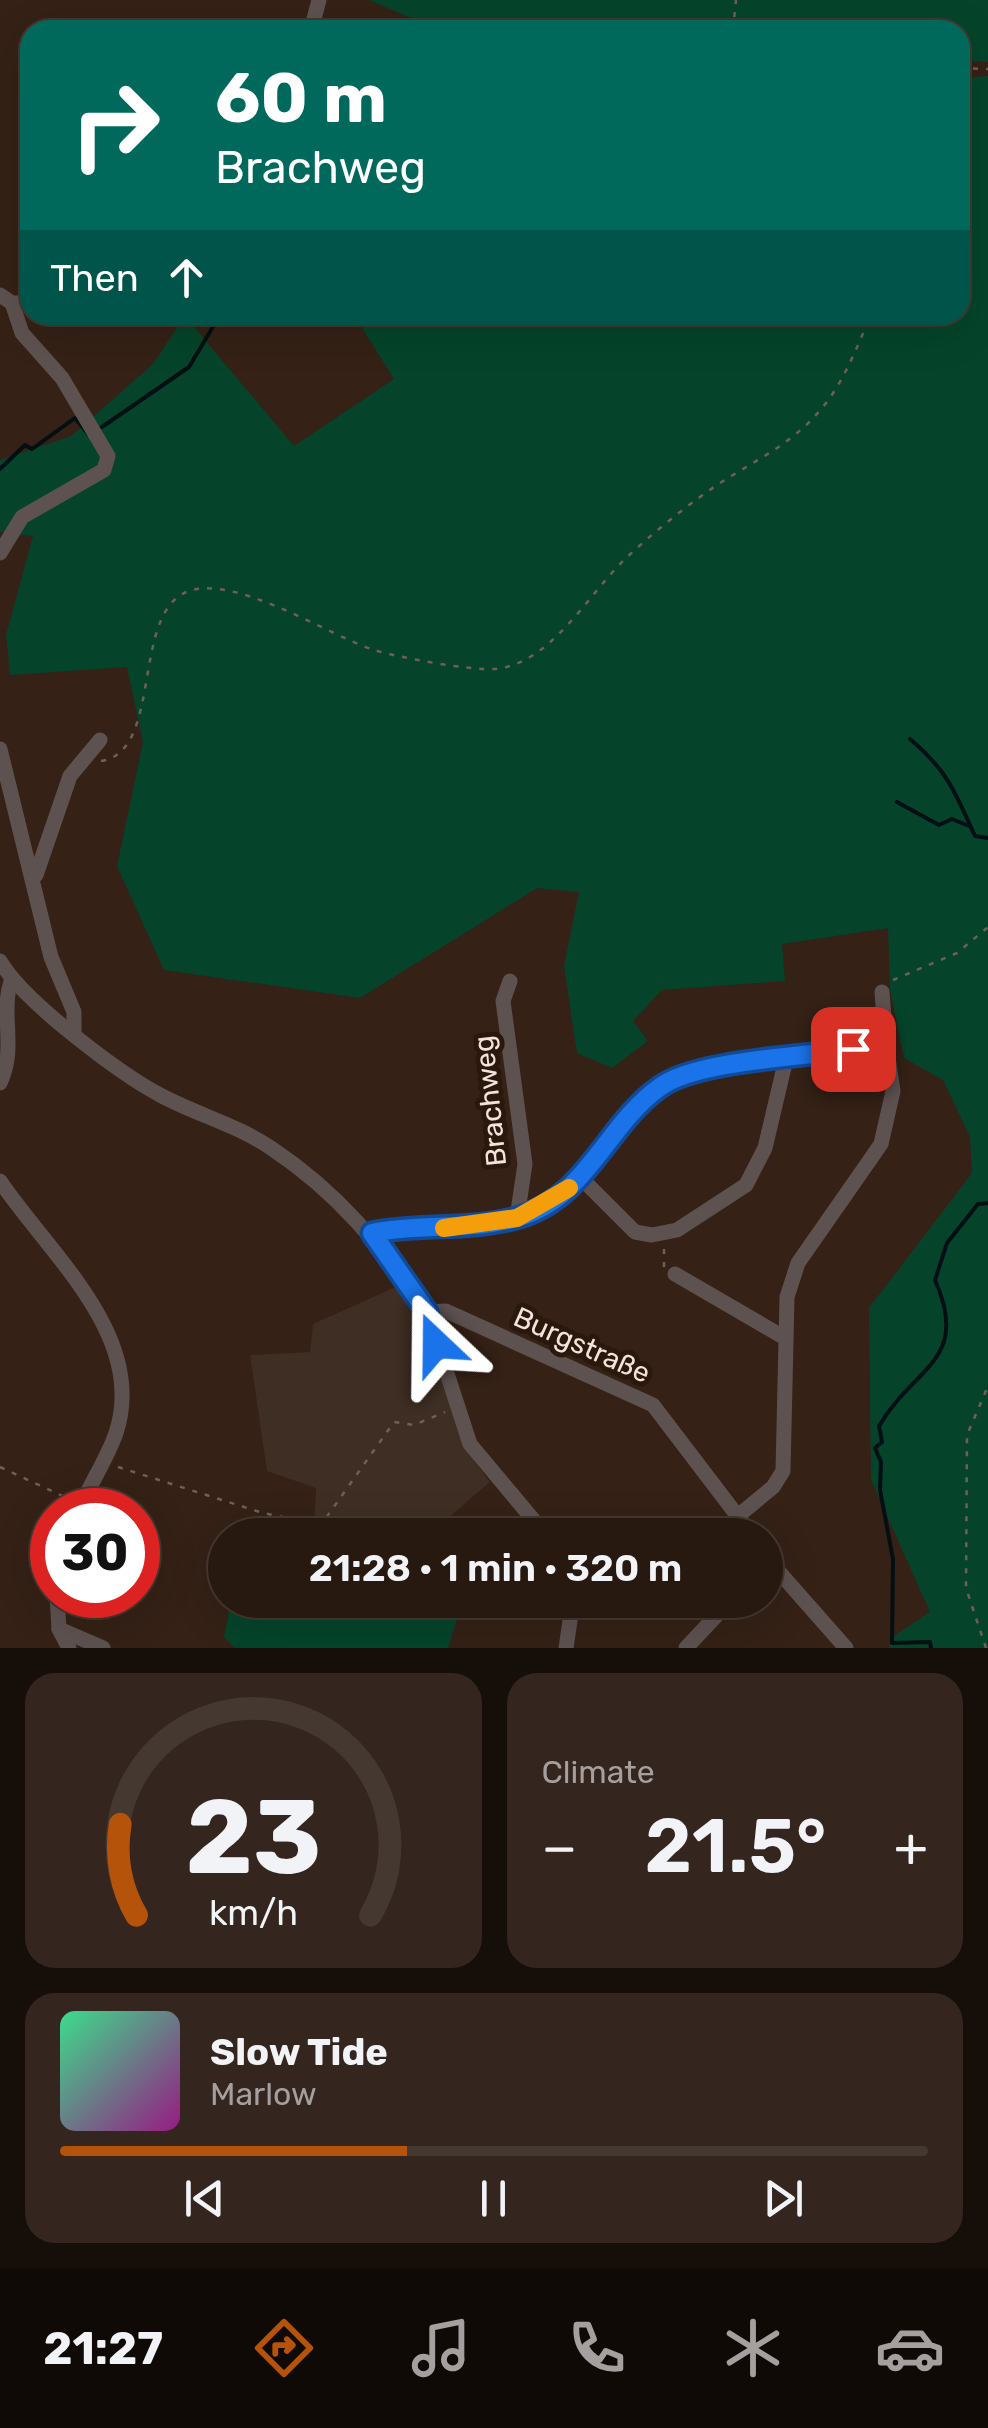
<!DOCTYPE html>
<html lang="en">
<head>
<meta charset="utf-8">
<style>
  body { margin:0; font-family:Rubik,sans-serif; background:#34261e; color:#f1f3f6; height:100vh; display:flex; flex-direction:column; font-size:38px; white-space:nowrap }
  * { box-sizing:border-box; margin:0 }
  p { font-size:32px; color:#a5a09f }
  .icon { flex:none; width:55px; height:55px; fill:none; stroke:currentColor; stroke-width:2; stroke-linecap:round; stroke-linejoin:round }
  .map { position:relative; height:1648px; overflow:hidden }
  .details { display:flex; flex-direction:column; gap:25px; padding:25px; background:#160e09; flex:1 }
  .details>* { flex:none }
  .guide { position:absolute; left:20px; top:20px; width:950px; height:305px; border-radius:30px; box-shadow:0 10px 40px #0002,0 0 0 2px #443830; background:#00695c; color:#fff; overflow:hidden }
  .speed { position:absolute; left:30px; top:1488px; display:flex; gap:20px; font-size:50px; font-weight:700; text-align:center }
  .speed>* { display:grid; place-content:center; width:130px; height:130px; border-radius:50%; background:#281910; box-shadow:0 10px 40px #0002,0 0 0 2px #443830; line-height:1 }
  .speed .limit { border:15px solid #d22; background:#fff; color:#111 }
  .pin { position:absolute; display:grid; place-items:center; width:85px; height:85px; color:#fff; margin:-42px; border-radius:20px; box-shadow:0 5px 15px #0006 }
  .me { position:absolute; width:110px; margin:-55px; rotate:337deg; stroke-linejoin:round; filter:drop-shadow(0 0 8px #0008) }
  .turn { display:flex; align-items:center; gap:35px; height:210px; padding:0 30px; font-size:45px }
  .turn .icon { width:130px; height:130px; stroke-width:2.5 }
  .turn b { display:block; font-size:70px; line-height:85px }
  .then { display:flex; align-items:center; height:95px; padding:0 30px; background:#0003; gap:20px; font-size:38px }
  .big { font-size:75px; font-weight:600; line-height:1.1 }
  .details .tile { flex:1; display:flex; flex-direction:column; justify-content:center; gap:15px; min-width:0; padding:0 35px; border-radius:30px; background:#34261e }
  .details .dial { align-items:center; gap:0 }
  .dial svg { height:260px; overflow:visible; fill:none; stroke:#443830; stroke-width:7; stroke-linecap:round; text-anchor:middle }
  .dial text { fill:#f1f3f6; stroke:none }
  .song { display:flex; align-items:center; gap:30px }
  .cover { width:120px; height:120px; border-radius:15px; background:linear-gradient(135deg,hsl(150 70% 55%),hsl(310 70% 35%)) }
  .played { height:10px; border-radius:5px; background:linear-gradient(90deg,#b45309 40%,#443830 40%) }
  .keys { display:flex; justify-content:space-around; direction:ltr }
  .heat { display:flex; justify-content:space-between; align-items:center; font-size:55px; direction:ltr }
  .details .tiles { flex:1; display:grid; gap:25px; grid-template-columns:1fr 1fr }
  .tile:last-child { grid-column:span 2 }
  .trip { position:absolute; left:208px; top:1518px; width:575px; height:100px; border-radius:50px; background:#281910; box-shadow:0 10px 40px #0002,0 0 0 2px #443830; font-weight:600; line-height:100px; text-align:center }
  .tabs { display:flex; height:160px; justify-content:space-around; align-items:center; background:#100a06; color:#a5a09f }
  .tabs .icon { width:70px; height:70px }
  .tabs .selected { color:#b45309 }
  .tabs b { font-size:45px; color:#f1f3f6 }
  .map>svg:first-child { display:block }
  .education { fill:#3e2e23 }
  .green { fill:#05442b }
  .lines { fill:none; stroke-linecap:round; stroke-linejoin:round }
  .stream { stroke:#040f13; stroke-width:4 }
  .path { stroke:#715f55; stroke-width:2.5; stroke-dasharray:5 8; stroke-linecap:butt }
  .street { stroke:#5e5250; stroke-width:15 }
  .route-casing { stroke:#114b97; stroke-width:25 }
  .route { stroke:#1a73e8; stroke-width:18 }
  .slow { stroke:#f59e0b; stroke-width:18 }
  .labels { text-anchor:middle; dominant-baseline:central; stroke-width:10; stroke-linejoin:round; paint-order:stroke }
  .street-label { font-size:28px; fill:#f2e3dc; stroke:#2b180d }
</style>
</head>
<body>
<div class="map">
<svg width="988" height="1648" viewBox="0 0 988 1648">
  <rect width="100%" height="100%" fill="#352116"/>
  <polygon class="education" points="400,1285 426,1332 465,1449 490,1482 432,1532 314,1530 316,1488 267,1471 250,1355 310,1352 313,1324"/>
  <g class="green">
    <polygon points="369,0 988,0 988,62 960,60 960,30 439,30"/>
    <polygon points="988,76 988,1648 889,1648 891,1638 930,1612 871,1480 869,1308 972,1173 970,1137 943,1080 904,1058 890,990 888,928 782,944 785,981 662,990 633,1021 648,1041 612,1068 577,1053 564,966 579,892 537,888 360,998 164,970 117,866 143,742 127,667 10,675 6,635 33,536 0,532 0,460 71,436 153,364 185,316 294,446 394,379 354,315 960,315 960,78"/>
    <polygon points="314,1530 414,1531 418,1535 299,1535"/>
    <polygon points="231,1600 463,1600 448,1648 235,1648 224,1637"/>
  </g>
  <g class="lines">
    <g class="stream">
      <polyline points="102,427 189,367 220,315"/>
      <polyline points="0,469 25,445 32,449 75,418 89,435"/>
      <path d="M910 739C949 772 955 793 975 836L988 838"/>
      <polyline points="897,802 939,825 952,819 969,826"/>
      <path d="M931 1648 930 1642 892 1643 893 1559 880 1490 881 1462 875 1448 882 1442 879 1426C914 1366 971 1361 935 1280L947 1243 978 1204 988 1203"/>
    </g>
    <g class="path">
      <polyline points="733,30 736,0"/>
      <polyline points="960,68 988,69"/>
      <path d="M101 761C164 752 130 611 189 591 237 575 328 635 374 650 396 657 472 671 494 669 550 665 587 596 624 560 647 538 674 516 700 497 745 463 790 450 826 403 846 377 858 344 871 315"/>
      <polyline points="893,980 957,953 988,927"/>
      <polyline points="664,1267 664,1247"/>
      <polyline points="0,1467 67,1498"/>
      <polyline points="118,1467 263,1513 321,1525 394,1422 414,1425 445,1412"/>
      <polyline points="323,1525 411,1527"/>
      <polyline points="986,1648 966,1588 967,1435 988,1386"/>
    </g>
    <g class="street">
      <polyline points="311,30 319,0"/>
      <polyline points="0,295 12,303 30,303"/>
      <polyline points="0,553 22,517 104,470 108,456 62,378 22,333 12,303"/>
      <polyline points="0,749 51,957 74,1012 74,1032"/>
      <polyline points="36,875 70,776 100,740"/>
      <path d="M0 961C23 1001 120 1074 162 1096 198 1115 237 1125 271 1148 340 1194 380 1245 427 1312L446 1311 653 1405 752 1535"/>
      <polyline points="510,981 503,1001 525,1164 517,1218"/>
      <path d="M0 1083C17 1048 0 1014 11 981"/>
      <polyline points="582,1179 635,1232 652,1235 677,1230 746,1185 765,1148 786,1059"/>
      <path d="M0 1181C48 1253 148 1336 116 1433 107 1459 90 1484 79 1510"/>
      <path d="M372 1233C444 1218 527 1237 584 1178 619 1141 638 1100 684 1073L886 1044 882 992"/>
      <polyline points="675,1274 785,1338"/>
      <polyline points="427,1312 470,1444 546,1535"/>
      <polyline points="739,1515 773,1487 783,1471 787,1297 798,1263 881,1144 893,1091 886,1044"/>
      <polyline points="765,1556 846,1648"/>
      <polyline points="57,1595 59,1629 69,1648"/>
      <polyline points="59,1629 103,1648"/>
      <polyline points="566,1648 573,1600"/>
      <polyline points="686,1648 731,1600"/>
    </g>
  </g>
  <g class="lines">
    <defs>
      <path id="route" d="M436 1344 427 1312 372 1233C419 1223 469 1231 516 1218 587 1199 605 1126 660 1087 697 1060 804 1057 853 1049"/>
    </defs>
    <use href="#route" class="route-casing"/>
    <use href="#route" class="route"/>
    <polyline class="slow" points="444,1228 517,1218 569,1188"/>
  </g>
  <g class="labels">
    <g class="street-label">
      <text transform="translate(490 1101) rotate(-96)">Brachweg</text>
      <text transform="translate(582 1345) rotate(24)">Burgstraße</text>
    </g>
  </g>
</svg>
<div class="speed"><div class="limit">30</div></div>
<div class="pin" style="left:853px;top:1049px;background:#d93025"><svg class="icon" aria-label="arrive" viewBox="0 0 24 24"><path d="M6 21V4h12l-3 4 3 4H6"/></svg></div>
<svg class="me" style="left:436px;top:1344px" viewBox="-20 -20 40 40"><path d="M0-17L14 15 0 8-14 15z" fill="#1a73e8" stroke="#fff" stroke-width="4"/></svg>
<div class="trip">21:28 · 1 min · 320 m</div>
<div class="guide">
<div class="turn"><svg class="icon" aria-label="right" viewBox="0 0 24 24"><path d="M7 20v-9h11M14 6l5 5-5 5"/></svg><div><b>60 m</b>Brachweg</div></div>
<div class="then">Then<svg class="icon" aria-label="ahead" viewBox="0 0 24 24"><path d="M12 20V5M6 11l6-6 6 6"/></svg></div>
</div>
</div>
<section class="details">
<div class="tiles">
<div class="tile dial"><svg viewBox="0 0 100 80">
<path d="M14 69A42 42 0 1 1 86 69"/>
<path d="M14 69A42 42 0 0 1 9 41" stroke="#b45309"/>
<text x="50" y="56" font-size="32" font-weight="700">23</text>
<text x="50" y="72" font-size="11">km/h</text>
</svg></div>
<div class="tile"><p>Climate</p>
<div class="heat"><a>−</a><b class="big">21.5°</b><a>+</a></div>
</div>
<div class="tile">
<div class="song"><i class="cover"></i><div><b>Slow Tide</b><p>Marlow</p></div></div>
<div class="played"></div>
<div class="keys"><svg class="icon" aria-label="previous" viewBox="0 0 24 24"><path d="M18 5L8 12l10 7zM5 5v14"/></svg><svg class="icon" aria-label="pause" viewBox="0 0 24 24"><path d="M8 5v14M16 5v14"/></svg><svg class="icon" aria-label="next" viewBox="0 0 24 24"><path d="M6 5l10 7-10 7zM19 5v14"/></svg></div>
</div>
</div>
</section>
<nav class="tabs">
<b>21:27</b>
<svg class="icon selected" aria-label="directions" viewBox="0 0 24 24"><path d="M12 3l9 9-9 9-9-9zM9 14v-3h6M13 9l2 2-2 2"/></svg>
<svg class="icon" aria-label="music" viewBox="0 0 24 24"><path d="M9 18V5l10-2v13"/><circle cx="6" cy="18" r="3"/><circle cx="16" cy="16" r="3"/></svg>
<svg class="icon" aria-label="phone" viewBox="0 0 24 24"><path d="M5 4h4l2 5-3 2q2 4 5 5l2-3 5 2v4C11 20 4 13 5 4z"/></svg>
<svg class="icon" aria-label="climate" viewBox="0 0 24 24"><path d="M12 3v18M4 7l16 10M4 17L20 7"/></svg>
<svg class="icon" aria-label="car" viewBox="0 0 24 24"><path d="M5 17H2v-5l4-1 3-4h7l3 4 3 1v5h-3M9 17h6M6 11h13"/><circle cx="7" cy="17" r="2"/><circle cx="17" cy="17" r="2"/></svg>
</nav>
</body>
</html>
